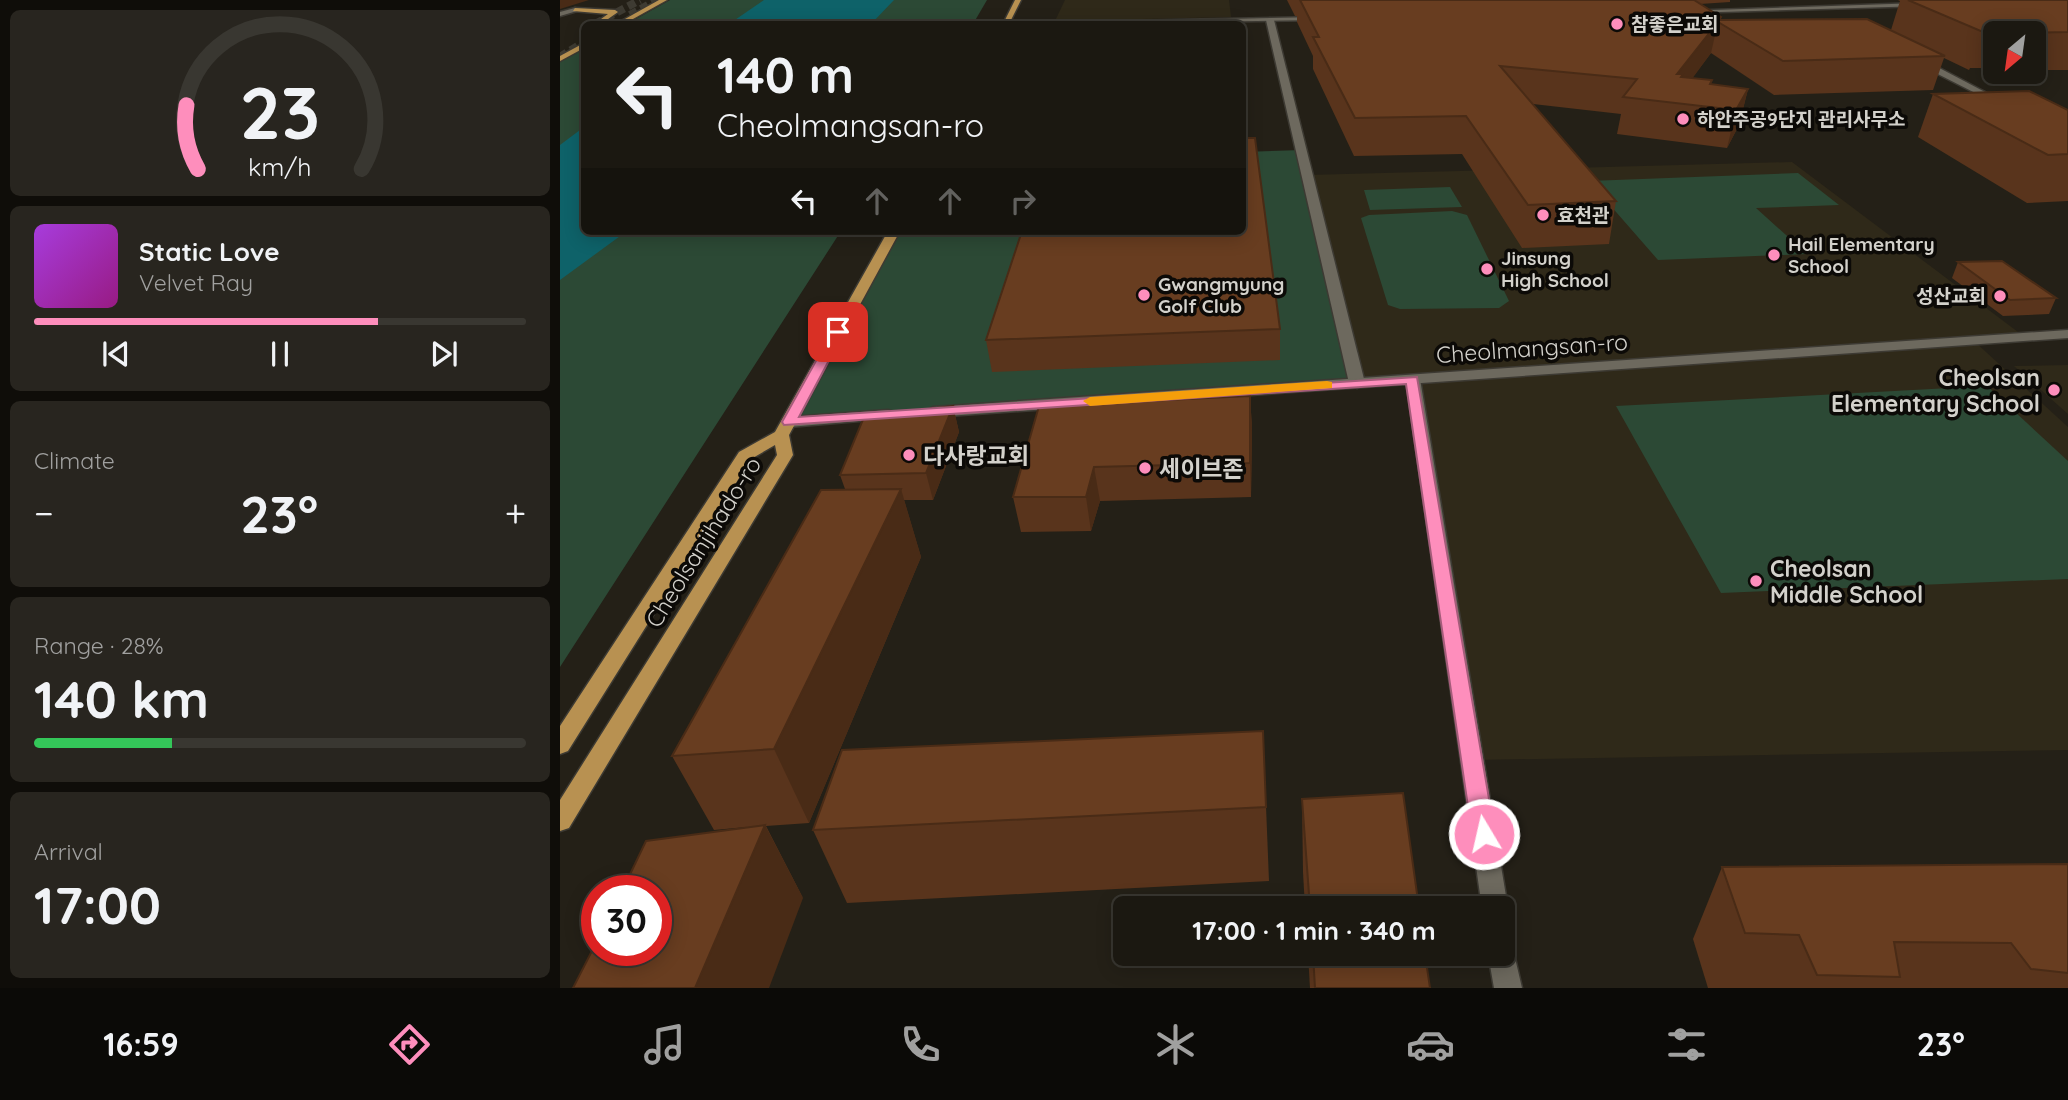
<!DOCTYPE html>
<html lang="en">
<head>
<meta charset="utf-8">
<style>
  body { margin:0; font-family:Quicksand,"Noto Sans KR",sans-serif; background:#28251f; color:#f1f3f6; height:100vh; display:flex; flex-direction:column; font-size:26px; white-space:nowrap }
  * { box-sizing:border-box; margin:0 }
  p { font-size:23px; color:#a0a09f }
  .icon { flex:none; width:38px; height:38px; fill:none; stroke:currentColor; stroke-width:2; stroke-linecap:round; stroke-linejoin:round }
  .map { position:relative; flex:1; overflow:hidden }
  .panel { display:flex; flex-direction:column; gap:10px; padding:10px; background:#0f0d09; width:560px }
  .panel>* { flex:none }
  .guide { position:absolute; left:21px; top:21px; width:665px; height:214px; border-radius:10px; box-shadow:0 4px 18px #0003,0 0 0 2px #393731; background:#1b1811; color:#f1f3f6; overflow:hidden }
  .needle { width:46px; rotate:209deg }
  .controls { position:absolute; left:1423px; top:21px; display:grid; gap:14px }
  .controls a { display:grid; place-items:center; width:63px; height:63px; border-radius:10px; background:#1b1811; box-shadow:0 4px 18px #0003,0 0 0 2px #393731; font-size:35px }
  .speed { position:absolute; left:21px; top:875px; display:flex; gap:14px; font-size:35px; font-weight:700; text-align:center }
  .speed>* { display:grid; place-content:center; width:91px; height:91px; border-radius:50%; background:#1b1811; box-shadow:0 4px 18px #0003,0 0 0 2px #393731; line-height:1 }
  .speed .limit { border:10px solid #d22; background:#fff; color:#111 }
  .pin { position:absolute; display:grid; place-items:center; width:60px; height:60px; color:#fff; margin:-30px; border-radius:14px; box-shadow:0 4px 10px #0006 }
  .me { position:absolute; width:77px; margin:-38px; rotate:351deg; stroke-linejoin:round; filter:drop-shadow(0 0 5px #0008) }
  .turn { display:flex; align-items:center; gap:24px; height:147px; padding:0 21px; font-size:32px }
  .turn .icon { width:91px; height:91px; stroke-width:2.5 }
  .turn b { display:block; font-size:49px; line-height:60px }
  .lanes { display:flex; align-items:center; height:66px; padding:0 21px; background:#0003; justify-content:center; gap:35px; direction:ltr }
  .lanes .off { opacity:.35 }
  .big { font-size:52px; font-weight:800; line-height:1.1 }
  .panel .tile { flex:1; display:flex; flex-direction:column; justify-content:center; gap:10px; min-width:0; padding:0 24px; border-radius:10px; background:#28251f }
  .panel .dial { align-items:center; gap:0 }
  .dial svg { height:182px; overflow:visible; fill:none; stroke:#393731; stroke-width:7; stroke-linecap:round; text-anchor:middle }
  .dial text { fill:#f1f3f6; stroke:none }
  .song { display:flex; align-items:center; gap:21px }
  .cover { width:84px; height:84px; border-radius:10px; background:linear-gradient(135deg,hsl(280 70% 55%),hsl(310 70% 35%)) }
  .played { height:7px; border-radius:4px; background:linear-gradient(90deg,#fe8ebc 70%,#393731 70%) }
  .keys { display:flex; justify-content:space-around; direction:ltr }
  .heat { display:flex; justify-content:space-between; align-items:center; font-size:38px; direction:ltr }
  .charge { height:10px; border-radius:5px; background:linear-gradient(90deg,#34c759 28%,#393731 0) }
  .trip { position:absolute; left:553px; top:896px; width:402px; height:70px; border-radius:10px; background:#1b1811; box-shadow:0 4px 18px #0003,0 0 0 2px #393731; font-weight:800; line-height:70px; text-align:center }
  .tabs { display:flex; height:112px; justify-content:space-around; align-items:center; background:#0b0a07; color:#a0a09f }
  .tabs .icon { width:49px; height:49px }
  .tabs .active { color:#fe8ebc }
  .tabs b { font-size:32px; color:#f1f3f6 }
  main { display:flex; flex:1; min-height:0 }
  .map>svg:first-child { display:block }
  .built { fill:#2f2919 }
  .green { fill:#2c4935 }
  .water { fill:#0e6269 }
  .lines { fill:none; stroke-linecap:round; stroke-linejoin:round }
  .trunk-tunnel { stroke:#3e3b32; stroke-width:8; stroke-dasharray:8 4.5; stroke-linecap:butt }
  .minor-casing { stroke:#3d3a33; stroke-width:3 }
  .tertiary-casing { stroke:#3d3a33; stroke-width:3 }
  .primary-casing { stroke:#3d3a33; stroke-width:3 }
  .minor { fill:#6d695e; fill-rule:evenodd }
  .tertiary { fill:#6d695e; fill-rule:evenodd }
  .primary { fill:#b89151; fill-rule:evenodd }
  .wall { fill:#59341c }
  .shaded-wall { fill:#492b16 }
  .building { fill:#683d20; stroke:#492b16; stroke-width:2 }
  .route { fill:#fe8ebc; stroke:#a55c7a; stroke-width:2 }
  .slow { fill:#f59e0b }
  .poi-dot { fill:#fe8ebc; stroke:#0c0a07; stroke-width:2.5 }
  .labels { text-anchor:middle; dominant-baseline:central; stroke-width:7; stroke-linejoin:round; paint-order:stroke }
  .far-poi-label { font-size:19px; font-weight:bold; fill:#d3d1cb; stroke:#0c0a07; text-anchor:start }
  .street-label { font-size:23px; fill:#d3d1cb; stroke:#0c0a07 }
  .poi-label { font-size:23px; font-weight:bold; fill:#d3d1cb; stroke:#0c0a07; text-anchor:start }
</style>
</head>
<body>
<main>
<section class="panel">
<div class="tile dial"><svg viewBox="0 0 100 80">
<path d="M14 69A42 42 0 1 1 86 69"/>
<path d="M14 69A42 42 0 0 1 9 41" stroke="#fe8ebc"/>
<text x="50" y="56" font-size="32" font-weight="700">23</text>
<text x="50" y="72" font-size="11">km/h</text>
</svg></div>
<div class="tile">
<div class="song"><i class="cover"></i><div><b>Static Love</b><p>Velvet Ray</p></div></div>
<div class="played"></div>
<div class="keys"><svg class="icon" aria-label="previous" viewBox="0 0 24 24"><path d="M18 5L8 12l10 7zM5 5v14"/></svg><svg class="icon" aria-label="pause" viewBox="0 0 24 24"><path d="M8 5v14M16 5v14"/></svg><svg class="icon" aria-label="next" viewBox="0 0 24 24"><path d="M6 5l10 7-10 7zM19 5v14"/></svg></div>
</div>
<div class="tile"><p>Climate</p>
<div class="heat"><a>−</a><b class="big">23°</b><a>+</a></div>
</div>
<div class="tile"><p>Range · 28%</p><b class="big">140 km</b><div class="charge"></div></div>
<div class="tile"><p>Arrival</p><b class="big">17:00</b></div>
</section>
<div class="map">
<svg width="1508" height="988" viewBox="0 0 1508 988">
  <rect width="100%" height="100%" fill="#242017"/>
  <g class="built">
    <polygon points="505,0 669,0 671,17 495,21"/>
    <polygon points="1232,162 1470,341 1414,341 1508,427 1508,750 912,760 853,380 797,383 748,175"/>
    <polygon points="1508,365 1508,414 1454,366"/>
  </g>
  <g class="green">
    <polygon points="110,0 427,0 413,24 67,24"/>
    <polygon points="24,49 24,231 281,231 0,667 0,62"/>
    <polygon points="742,150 797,383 229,422 334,231 682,231 683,152"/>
    <polygon points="1238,173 1279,205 1196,208 1247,254 1098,260 1029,181"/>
    <polygon points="890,187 902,207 810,210 804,190"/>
    <polygon points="892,211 907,215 949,301 939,308 840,309 828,305 801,218 809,215"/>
    <polygon points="1427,386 1508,461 1508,579 1161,593 1056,406"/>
  </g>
  <g class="water">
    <polygon points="204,0 334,0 311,24 169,24"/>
    <polygon points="24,127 24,231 67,231 0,280 0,145"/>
  </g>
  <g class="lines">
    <g class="trunk-tunnel">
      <polyline points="70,15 97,0"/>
      <polyline points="35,24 80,0"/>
      <polyline points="0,57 24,42"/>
    </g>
    <defs>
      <g id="minor">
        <polygon points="710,18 714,20 805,383 797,388 789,383 706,20"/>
        <polygon points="853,375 860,379 948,908 943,917 943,908 922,908 846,379"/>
        <polygon points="943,941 952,945 962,988 934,988 928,954 943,954"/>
      </g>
      <g id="tertiary">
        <polygon points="1361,3 1363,6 1127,13 1124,11"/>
        <polygon points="15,8 17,11 0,16 0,12"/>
        <polygon points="759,17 761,20 518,24 522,22"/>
        <polygon points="1358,60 1364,60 1446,103 1439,105 1358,64"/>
        <polygon points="1508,330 1508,338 373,417 365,412 373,407"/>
        <polygon points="328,410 334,412 336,415 334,418 229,427 221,422 229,417"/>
      </g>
      <g id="primary">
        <polygon points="99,0 107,0 64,24 56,24"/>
        <polygon points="455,0 461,0 449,24 443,24"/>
        <polygon points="15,8 55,10 58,12 41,24 34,24 48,14 13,11"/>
        <polygon points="24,43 24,48 0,61 0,56"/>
        <polygon points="328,231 340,231 229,435 233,455 9,828 0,831 0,800 217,455 215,445 191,459 8,751 0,754 0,726 179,452 215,432"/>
      </g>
    </defs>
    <use href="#minor" class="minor-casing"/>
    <use href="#tertiary" class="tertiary-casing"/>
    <use href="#primary" class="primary-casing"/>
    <use href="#minor" class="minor"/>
    <use href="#tertiary" class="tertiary"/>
    <use href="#primary" class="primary"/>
  </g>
  <g class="wall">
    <polygon points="727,0 1170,0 1170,2 1140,4 1161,20 1331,30 1340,1 1338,0 1508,0 1508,70 1474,70 1474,33 1435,33 1435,68 1410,68 1409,70 1384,58 1373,90 1214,95 1151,53 1132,78 1151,85 1188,89 1179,125 1167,148 1057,134 1061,114 973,104 1056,201 1049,244 962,248 902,154 794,156 753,69 753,56 737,22 737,16 735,16"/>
    <polygon points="1373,94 1508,110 1508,201 1467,203 1358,137"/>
    <polygon points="1398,262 1496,298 1489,314 1443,316 1392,278"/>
    <polygon points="720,329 720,360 432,372 426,340"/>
    <polygon points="690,396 692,428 691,497 540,501 531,531 461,532 453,497"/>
    <polygon points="393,406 399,432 373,500 344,500 361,557 249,823 206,826 243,898 187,827 154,830 112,756 285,489 280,475"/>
    <polygon points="703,731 709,881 287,903 253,830"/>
    <polygon points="742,799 859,908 745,908 743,872"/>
    <polygon points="1508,864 1508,988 1148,988 1133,939 1162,867"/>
    <polygon points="748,954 865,954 870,988 750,988"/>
  </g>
  <g class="shaded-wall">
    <polygon points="0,0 29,0 0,9"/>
    <polygon points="1158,22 1151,53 1118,98 1117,74"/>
    <polygon points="1188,89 1179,125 1167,148 1176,110"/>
    <polygon points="690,396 692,428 691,497 690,463"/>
    <polygon points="393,406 399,432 373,500 366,473"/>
    <polygon points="534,467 540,501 531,531 526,497"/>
    <polygon points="341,489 361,557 249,823 214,749"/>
    <polygon points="205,825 243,898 209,988 135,988"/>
  </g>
  <g class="building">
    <polygon points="740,0 1134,0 1161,17 1159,20 1307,19 1385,56 1223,61 1158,22 1117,74 1123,74 1121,77 1152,80 1150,84 1188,89 1176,110 1063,97 1077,79 940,66 1056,201 968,205 906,116 795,118 753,37 759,37"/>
    <polygon points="1348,0 1508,0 1508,32 1464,33 1457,30 1424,30 1423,32"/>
    <polygon points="1469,91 1508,110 1508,154 1488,155 1373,94"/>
    <polygon points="682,138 695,138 720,329 426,340 462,231 682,231"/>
    <polygon points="1442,261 1496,298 1450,300 1398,262"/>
    <polygon points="690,396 690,463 534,467 526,497 453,497 479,406"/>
    <polygon points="393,406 366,473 280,475 304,417"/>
    <polygon points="341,489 214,749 112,756 261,490"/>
    <polygon points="703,731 706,807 253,830 282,750"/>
    <polygon points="843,793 859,908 750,908 742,799"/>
    <polygon points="205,825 135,988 13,988 37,941 37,950 96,950 96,891 62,891 86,841"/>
    <polygon points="1508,864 1508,973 1471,969 1451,943 1334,942 1340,977 1257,975 1239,935 1185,933 1162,867"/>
    <polygon points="753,954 865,954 870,988 755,988"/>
  </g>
  <polygon class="route" points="278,328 284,332 239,417 857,377 935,834 932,841 924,844 916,841 912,834 846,384 224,425 222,422 272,332"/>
  <polygon class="slow" points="767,381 772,382 772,388 530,406 523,401 530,397"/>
  <g class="poi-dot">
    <circle cx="1057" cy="24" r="7"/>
    <circle cx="1123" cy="119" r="7"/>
    <circle cx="983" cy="215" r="7"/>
    <circle cx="1214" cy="255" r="7"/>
    <circle cx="927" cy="269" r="7"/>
    <circle cx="584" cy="295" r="7"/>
    <circle cx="1440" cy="296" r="7"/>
    <circle cx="1494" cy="390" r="7"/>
    <circle cx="349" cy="455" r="7"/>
    <circle cx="585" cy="468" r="7"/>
    <circle cx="1196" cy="581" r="7"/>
  </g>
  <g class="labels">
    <g class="far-poi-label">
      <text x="1071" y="24">참좋은교회</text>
      <text x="1137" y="119">하안주공9단지 관리사무소</text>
      <text x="997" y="215">효천관</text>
      <text x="1228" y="244">Hail Elementary<tspan x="1228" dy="22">School</tspan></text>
      <text x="941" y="258">Jinsung<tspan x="941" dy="22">High School</tspan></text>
      <text x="598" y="284">Gwangmyung<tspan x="598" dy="22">Golf Club</tspan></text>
      <text x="1426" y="296" text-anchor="end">성산교회</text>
    </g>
    <g class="street-label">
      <text transform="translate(972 348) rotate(-4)">Cheolmangsan-ro</text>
      <text transform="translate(143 542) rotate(-58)">Cheolsanjihado-ro</text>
    </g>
    <g class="poi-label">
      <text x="1480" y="377" text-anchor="end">Cheolsan<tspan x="1480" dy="26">Elementary School</tspan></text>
      <text x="363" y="455">다사랑교회</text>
      <text x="599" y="468">세이브존</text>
      <text x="1210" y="568">Cheolsan<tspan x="1210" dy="26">Middle School</tspan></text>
    </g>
  </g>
</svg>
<div class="controls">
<a><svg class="needle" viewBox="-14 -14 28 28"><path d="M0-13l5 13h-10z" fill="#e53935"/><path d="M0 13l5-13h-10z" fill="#a0a09f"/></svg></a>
</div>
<div class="speed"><div class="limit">30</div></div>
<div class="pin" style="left:278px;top:332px;background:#d93025"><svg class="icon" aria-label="arrive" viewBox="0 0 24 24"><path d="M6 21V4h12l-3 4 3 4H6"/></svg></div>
<svg class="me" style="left:924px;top:834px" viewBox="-20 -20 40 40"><circle r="17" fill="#fe8ebc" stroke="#fff" stroke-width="3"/><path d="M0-11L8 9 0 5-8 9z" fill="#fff"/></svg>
<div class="trip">17:00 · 1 min · 340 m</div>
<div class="guide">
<div class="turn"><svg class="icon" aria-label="left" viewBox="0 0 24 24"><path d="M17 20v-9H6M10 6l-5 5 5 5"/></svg><div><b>140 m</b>Cheolmangsan-ro</div></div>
<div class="lanes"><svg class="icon" aria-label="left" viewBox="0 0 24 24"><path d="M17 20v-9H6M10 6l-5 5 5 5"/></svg><svg class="icon off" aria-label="ahead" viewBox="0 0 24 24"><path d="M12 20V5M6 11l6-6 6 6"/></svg><svg class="icon off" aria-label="ahead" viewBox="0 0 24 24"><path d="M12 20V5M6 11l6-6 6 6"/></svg><svg class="icon off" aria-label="right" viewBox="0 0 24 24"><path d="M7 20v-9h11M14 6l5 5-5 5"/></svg></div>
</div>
</div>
</main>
<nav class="tabs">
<b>16:59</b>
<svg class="icon active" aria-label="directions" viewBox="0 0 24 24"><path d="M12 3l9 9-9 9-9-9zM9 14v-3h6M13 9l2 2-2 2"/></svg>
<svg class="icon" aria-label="music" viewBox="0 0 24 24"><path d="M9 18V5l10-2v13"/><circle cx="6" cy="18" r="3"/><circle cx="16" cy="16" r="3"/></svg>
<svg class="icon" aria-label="phone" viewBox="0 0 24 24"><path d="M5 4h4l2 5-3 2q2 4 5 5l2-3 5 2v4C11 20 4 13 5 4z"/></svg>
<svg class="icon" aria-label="climate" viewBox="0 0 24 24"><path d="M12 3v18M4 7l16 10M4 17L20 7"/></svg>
<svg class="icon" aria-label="car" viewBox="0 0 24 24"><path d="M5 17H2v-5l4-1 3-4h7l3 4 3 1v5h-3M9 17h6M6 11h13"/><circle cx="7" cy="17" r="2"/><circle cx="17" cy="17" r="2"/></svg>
<svg class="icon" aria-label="filters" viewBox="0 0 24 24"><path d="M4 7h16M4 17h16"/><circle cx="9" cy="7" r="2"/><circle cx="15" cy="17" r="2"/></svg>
<b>23°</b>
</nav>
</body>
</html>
